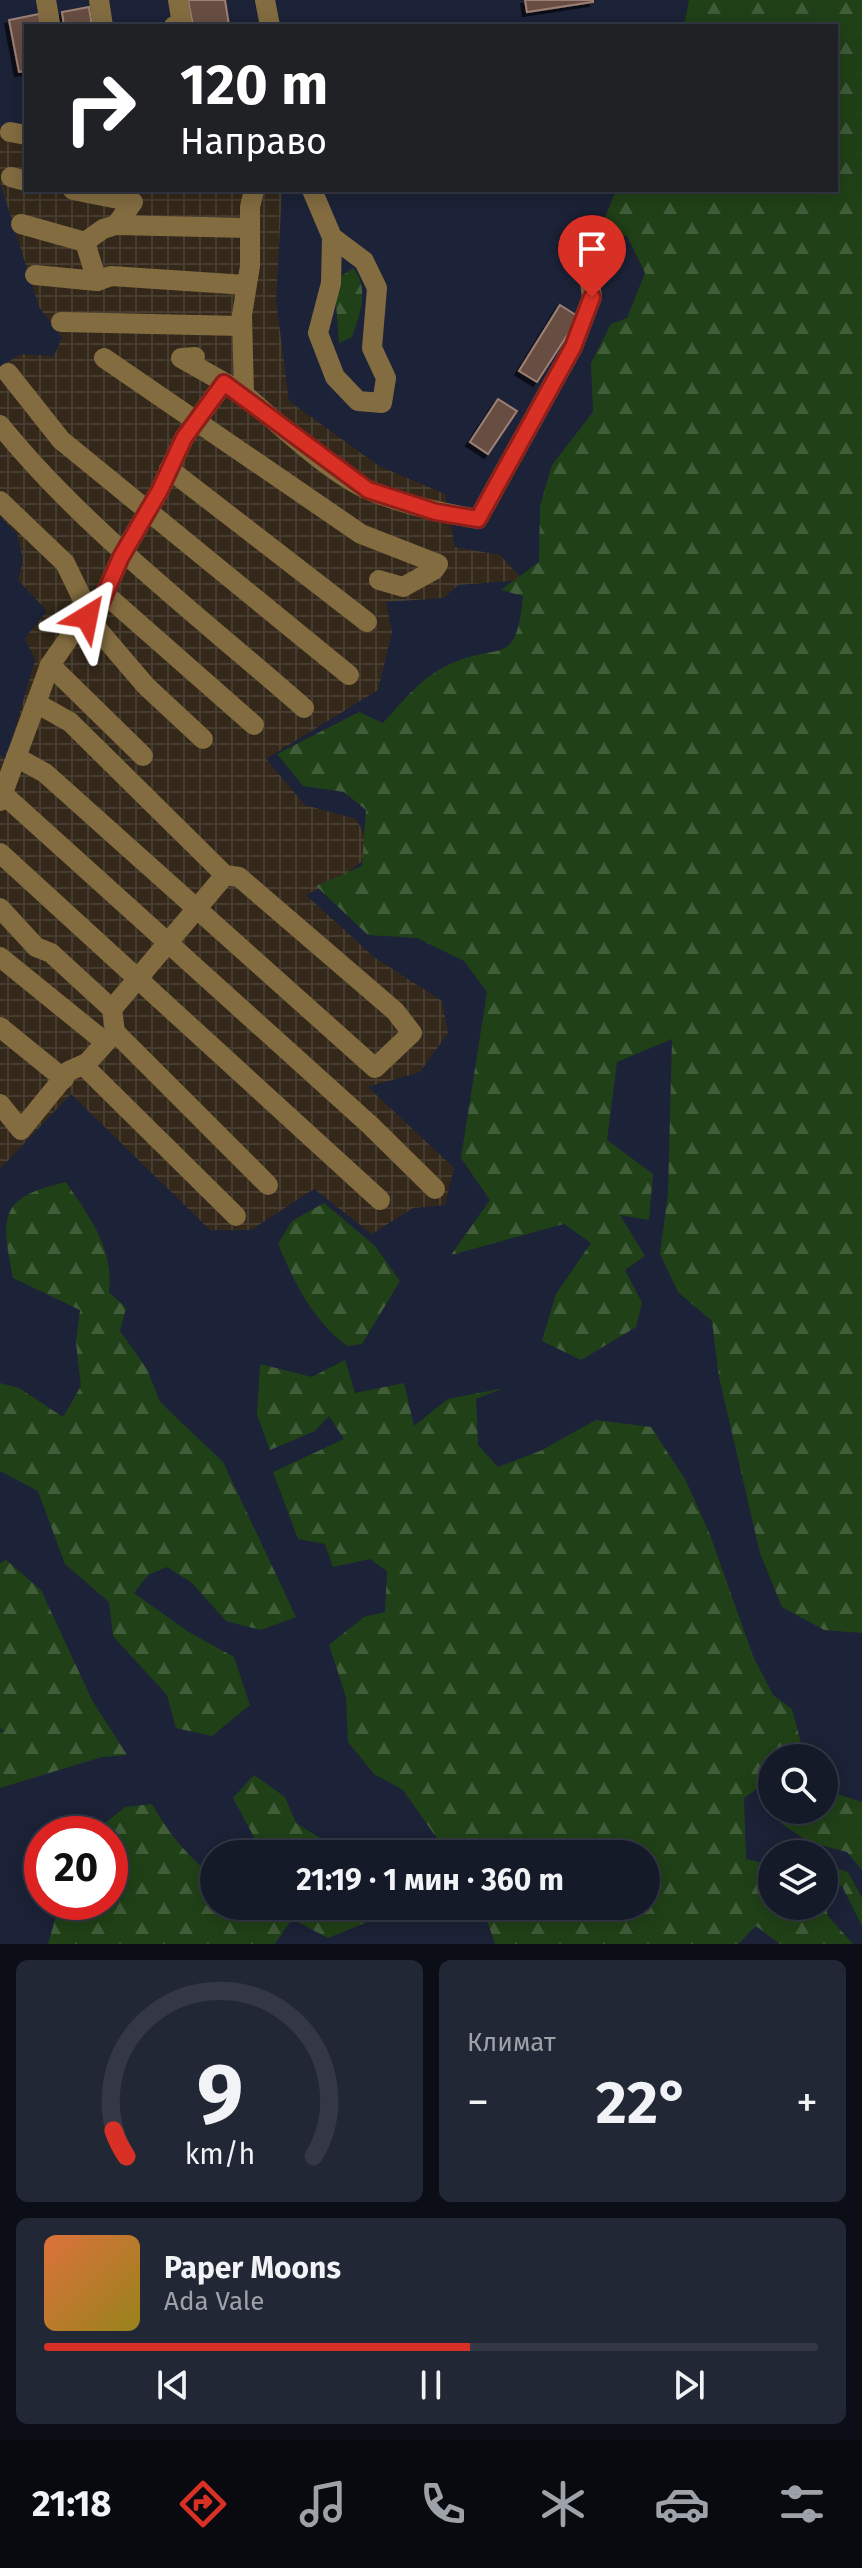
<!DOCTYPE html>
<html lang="ru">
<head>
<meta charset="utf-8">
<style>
  body { margin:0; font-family:"Fira Sans",sans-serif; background:#222735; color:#f1f3f6; height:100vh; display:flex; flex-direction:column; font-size:30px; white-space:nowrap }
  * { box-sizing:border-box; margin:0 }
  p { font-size:26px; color:#9da1a8 }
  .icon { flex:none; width:44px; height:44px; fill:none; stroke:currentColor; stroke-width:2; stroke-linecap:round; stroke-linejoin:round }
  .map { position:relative; height:1944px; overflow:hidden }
  .panel { display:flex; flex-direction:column; gap:16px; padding:16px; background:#0c0e17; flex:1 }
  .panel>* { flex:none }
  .guide { position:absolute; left:24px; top:24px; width:814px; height:168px; border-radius:0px; box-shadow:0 4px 20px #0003,0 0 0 2px #343846; background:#202124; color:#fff; overflow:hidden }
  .buttons { position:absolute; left:758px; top:1744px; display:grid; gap:16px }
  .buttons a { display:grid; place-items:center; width:80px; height:80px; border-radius:50%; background:#151a29; box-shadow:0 4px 20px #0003,0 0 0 2px #343846; font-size:40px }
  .speed { position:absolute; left:24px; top:1816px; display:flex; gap:16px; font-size:40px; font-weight:700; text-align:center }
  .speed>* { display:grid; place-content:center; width:104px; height:104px; border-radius:50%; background:#151a29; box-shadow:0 4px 20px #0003,0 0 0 2px #343846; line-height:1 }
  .speed .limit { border:12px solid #d22; background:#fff; color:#111 }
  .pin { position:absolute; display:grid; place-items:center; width:68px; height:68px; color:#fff; margin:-82px -34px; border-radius:50% 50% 50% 0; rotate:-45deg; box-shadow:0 0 8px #0007 }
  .pin .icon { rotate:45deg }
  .me { position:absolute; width:88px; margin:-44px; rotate:35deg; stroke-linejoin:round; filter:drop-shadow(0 0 6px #0008) }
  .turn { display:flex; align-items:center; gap:28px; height:168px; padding:0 24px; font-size:36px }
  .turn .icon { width:104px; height:104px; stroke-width:2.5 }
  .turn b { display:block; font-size:56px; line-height:68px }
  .big { font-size:60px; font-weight:700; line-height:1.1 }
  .panel .tile { flex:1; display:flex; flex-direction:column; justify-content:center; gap:12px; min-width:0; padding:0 28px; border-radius:12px; background:#222735 }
  .panel .dial { align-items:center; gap:0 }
  .dial svg { height:208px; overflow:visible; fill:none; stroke:#343846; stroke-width:7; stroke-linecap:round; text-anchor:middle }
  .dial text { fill:#f1f3f6; stroke:none }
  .song { display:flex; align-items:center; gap:24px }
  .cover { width:96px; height:96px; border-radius:12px; background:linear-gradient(135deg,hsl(20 70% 55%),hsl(50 70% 35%)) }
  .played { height:8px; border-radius:4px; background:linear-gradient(90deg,#d93025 55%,#343846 55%) }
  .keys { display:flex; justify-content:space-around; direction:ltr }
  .heat { display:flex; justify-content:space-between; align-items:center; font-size:44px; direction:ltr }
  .panel .tiles { flex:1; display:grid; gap:16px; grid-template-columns:1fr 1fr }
  .tile:last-child { grid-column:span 2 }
  .trip { position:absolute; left:200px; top:1840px; width:460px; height:80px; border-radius:40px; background:#151a29; box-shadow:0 4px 20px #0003,0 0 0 2px #343846; font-weight:700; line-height:80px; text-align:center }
  .menu { display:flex; height:128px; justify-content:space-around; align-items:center; background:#080a10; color:#9da1a8 }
  .menu .icon { width:56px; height:56px }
  .menu .on { color:#d93025 }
  .menu b { font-size:36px; color:#f1f3f6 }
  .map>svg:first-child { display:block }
  .industrial { fill:url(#industrial-grid) }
  .forest { fill:url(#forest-firs) }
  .building { fill:#684d42; stroke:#9d8074; stroke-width:2; filter:url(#shadow) }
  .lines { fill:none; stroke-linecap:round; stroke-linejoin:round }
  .minor { stroke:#836c40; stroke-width:20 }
  .route-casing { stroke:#8d1f18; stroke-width:20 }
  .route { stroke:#d93025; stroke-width:14 }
</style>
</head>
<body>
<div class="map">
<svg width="862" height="1944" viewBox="0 0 862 1944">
  <defs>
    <pattern id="industrial-grid" width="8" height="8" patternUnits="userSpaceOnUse" patternTransform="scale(2)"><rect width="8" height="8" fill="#34281a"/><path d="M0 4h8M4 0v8" fill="none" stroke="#473d30"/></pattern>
    <pattern id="forest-firs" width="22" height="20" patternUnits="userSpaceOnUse" patternTransform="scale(2)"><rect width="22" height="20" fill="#204117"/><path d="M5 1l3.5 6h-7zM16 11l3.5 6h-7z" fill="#405c39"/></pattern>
    <filter id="shadow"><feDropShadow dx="-4" dy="4" stdDeviation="0" flood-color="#0009"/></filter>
  </defs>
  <rect width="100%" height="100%" fill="#1c2237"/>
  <polygon class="industrial" points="0,134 26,138 26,190 282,190 276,301 289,401 379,466 445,494 455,547 500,555 523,580 458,585 444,598 386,602 392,632 378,690 266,759 305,805 356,819 365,835 365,859 339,879 306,895 374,957 442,1001 448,1033 420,1072 368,1087 454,1168 445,1205 413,1208 372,1234 314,1189 251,1230 210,1230 71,1094 0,1169 0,755 6,760 35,660 25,638 47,611 18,580 23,560 17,534 0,516 0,367 21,354 54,356 62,337 39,307 0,182"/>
  <g class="forest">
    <path d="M689 0H862V1633L824 1630 782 1607 760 1553 719 1377 712 1321 678 1292 660 1254 668 1194 672 1039 617 1062 607 1140 653 1174 649 1220 620 1215 645 1256 625 1270 642 1303 636 1327 581 1360 542 1341 556 1294 591 1243 564 1224 451 1255 490 1200 461 1158 487 992 464 961 417 938 368 935 316 886 362 866 366 810 344 792 303 786 277 754 359 712 383 723C402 702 422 677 448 665 501 640 516 670 523 596L501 590 539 562 540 506 552 465 593 412 591 363 611 324 627 318 645 273 627 236 599 233 616 190H836V26H684Z"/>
    <path d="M353 268C370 289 360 314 352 337L339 343 336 303 340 277Z"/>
    <path d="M66 1182C90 1218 114 1248 109 1292L126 1308 120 1331 147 1369 160 1402 223 1462 296 1617 261 1630 226 1621 192 1583 167 1567 148 1575 134 1593 187 1631 234 1657 250 1705 212 1736 176 1728 167 1695 113 1636 109 1602 65 1564 38 1491 0 1471V1383L19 1388 63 1417 81 1386 76 1343 80 1310 13 1278C0 1214 0 1197 66 1182Z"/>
    <path d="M324 1203 375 1246 400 1281 362 1344 347 1346C312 1319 296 1286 278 1244L292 1221Z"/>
    <polygon points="345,1360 355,1393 404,1383 414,1426 448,1399 504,1388 476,1399 478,1445 498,1467 540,1451 596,1420 651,1427 685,1479 709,1532 753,1656 773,1695 792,1709 805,1758 772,1758 772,1788 769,1780 744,1798 746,1859 772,1865 772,1906 824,1906 824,1899 828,1916 853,1944 780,1944 756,1926 738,1944 495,1944 482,1906 646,1906 646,1854 448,1854 403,1790 374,1774 348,1742 346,1697 329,1645 364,1617 385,1612 387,1571 370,1559 333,1567 325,1544 298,1539 273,1472 344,1439 329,1416 315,1431 270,1450 257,1415 260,1364 312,1377"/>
    <polygon points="6,1560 41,1590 92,1700 127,1755 102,1757 0,1788 0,1732 5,1731 0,1728 0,1563"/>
    <polygon points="254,1775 285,1797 296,1823 346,1854 267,1854 255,1839 233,1798"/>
    <polygon points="824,1790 862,1802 862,1870 847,1852 809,1842 782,1824 778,1810 824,1810"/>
    <path d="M152 1804C169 1834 187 1856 214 1877V1906H370L372 1912 365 1923 328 1938 292 1919 275 1944H48L60 1902H110V1834H92L125 1807Z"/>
    <polygon points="824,1865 848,1872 862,1898 862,1926 842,1886 824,1885"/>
  </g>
  <g class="building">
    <polygon points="188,0 225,0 229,25 193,26"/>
    <polygon points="525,0 593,0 593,2 527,12"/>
    <polygon points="89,7 92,26 64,26 62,12"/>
    <polygon points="39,14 41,26 26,26 26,71 19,72 9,20"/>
    <polygon points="560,305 579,317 537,382 519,371"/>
    <polygon points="498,399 517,411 488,454 470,442"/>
  </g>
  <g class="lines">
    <g class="minor">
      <polyline points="46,0 50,23"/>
      <polyline points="99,0 103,26"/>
      <polyline points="265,0 270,26"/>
      <polyline points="174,26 182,24 178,0"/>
      <polyline points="10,132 26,135"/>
      <polyline points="11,177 26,181"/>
      <polyline points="73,190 133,202 116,225 249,228"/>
      <path d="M254 190 250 207V266L242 315 244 394C278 423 330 474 371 491 405 505 442 513 478 519L573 347 592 297 589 275"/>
      <polyline points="312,190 332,237 331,283 318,333 335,377 358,401 382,403 386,378 372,348 377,288 364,261 332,237"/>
      <polyline points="21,224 85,242 103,229 116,225"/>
      <polyline points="35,275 97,281 85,242"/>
      <polyline points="97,281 111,276 246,285"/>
      <polyline points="61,322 241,326"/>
      <polyline points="195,357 181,358 234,388"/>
      <polyline points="104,358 361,534 438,564 434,570 403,587 379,580"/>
      <polyline points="8,373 61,440 349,675"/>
      <path d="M0 425C83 528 204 620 304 708"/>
      <polyline points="169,469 367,622"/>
      <polyline points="0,501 65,563 83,600 87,617 146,686 203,739"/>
      <polyline points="105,594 254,725"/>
      <polyline points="143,756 50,665 78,625 100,605 121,557 160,490 184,438 224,383"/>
      <polyline points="16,757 45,773 375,1068 412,1033 395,1011 239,877 225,875 70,722 36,703"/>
      <polyline points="4,795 370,1125 435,1189"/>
      <polyline points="0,801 50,665"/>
      <polyline points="0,853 380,1200"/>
      <polyline points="0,908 36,947 51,953 112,1009 115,1032 268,1185"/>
      <polyline points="0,957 105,1042"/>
      <polyline points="112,1009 225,875"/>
      <polyline points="0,1027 64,1079"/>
      <polyline points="83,1065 236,1216"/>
      <polyline points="0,1104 21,1130 69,1071 87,1063 115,1032"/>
    </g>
  </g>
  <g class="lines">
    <defs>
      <polyline id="route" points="87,617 100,605 121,557 160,490 184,438 224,383 368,490 436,512 478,519 573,347 592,297"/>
    </defs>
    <use href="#route" class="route-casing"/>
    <use href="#route" class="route"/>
  </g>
</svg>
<div class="buttons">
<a><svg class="icon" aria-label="search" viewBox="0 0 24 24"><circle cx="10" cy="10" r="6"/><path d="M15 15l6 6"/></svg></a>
<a><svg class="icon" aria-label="layers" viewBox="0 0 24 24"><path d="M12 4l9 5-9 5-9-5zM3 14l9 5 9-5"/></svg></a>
</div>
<div class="speed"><div class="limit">20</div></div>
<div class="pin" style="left:592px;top:297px;background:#d93025"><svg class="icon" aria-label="arrive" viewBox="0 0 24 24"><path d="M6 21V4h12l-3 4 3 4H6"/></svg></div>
<svg class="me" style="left:87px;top:617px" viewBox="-20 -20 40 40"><path d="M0-17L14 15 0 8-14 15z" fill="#d93025" stroke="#fff" stroke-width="4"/></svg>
<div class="trip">21:19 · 1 мин · 360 m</div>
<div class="guide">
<div class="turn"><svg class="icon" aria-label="right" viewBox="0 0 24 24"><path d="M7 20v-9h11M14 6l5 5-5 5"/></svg><div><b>120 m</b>Направо</div></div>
</div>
</div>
<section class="panel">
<div class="tiles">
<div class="tile dial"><svg viewBox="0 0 100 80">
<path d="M14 69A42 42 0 1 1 86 69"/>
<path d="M14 69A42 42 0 0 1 9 59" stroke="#d93025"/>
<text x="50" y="56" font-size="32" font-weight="700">9</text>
<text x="50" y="72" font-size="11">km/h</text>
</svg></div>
<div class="tile"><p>Климат</p>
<div class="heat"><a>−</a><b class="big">22°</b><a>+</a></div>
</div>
<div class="tile">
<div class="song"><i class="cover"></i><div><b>Paper Moons</b><p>Ada Vale</p></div></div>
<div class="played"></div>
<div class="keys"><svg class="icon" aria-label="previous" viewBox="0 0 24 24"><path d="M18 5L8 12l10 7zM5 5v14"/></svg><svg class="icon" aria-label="pause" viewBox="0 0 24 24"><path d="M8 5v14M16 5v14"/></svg><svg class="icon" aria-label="next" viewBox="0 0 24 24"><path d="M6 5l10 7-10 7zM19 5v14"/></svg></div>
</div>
</div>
</section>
<nav class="menu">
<b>21:18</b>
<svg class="icon on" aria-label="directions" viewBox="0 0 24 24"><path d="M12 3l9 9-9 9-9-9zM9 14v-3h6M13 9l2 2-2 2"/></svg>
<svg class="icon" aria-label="music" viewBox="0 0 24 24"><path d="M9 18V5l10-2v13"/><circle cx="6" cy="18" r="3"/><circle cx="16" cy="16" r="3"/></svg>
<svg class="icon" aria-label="phone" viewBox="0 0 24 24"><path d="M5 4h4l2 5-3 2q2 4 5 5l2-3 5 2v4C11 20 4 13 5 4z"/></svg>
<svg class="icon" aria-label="climate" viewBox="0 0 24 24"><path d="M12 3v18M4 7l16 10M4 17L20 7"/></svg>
<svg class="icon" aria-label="car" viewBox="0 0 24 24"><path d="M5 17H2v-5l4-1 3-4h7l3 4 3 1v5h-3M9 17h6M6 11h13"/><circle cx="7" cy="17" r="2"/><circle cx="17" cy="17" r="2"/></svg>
<svg class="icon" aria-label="filters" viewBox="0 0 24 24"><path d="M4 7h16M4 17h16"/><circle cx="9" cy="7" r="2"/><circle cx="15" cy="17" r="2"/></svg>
</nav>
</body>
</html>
